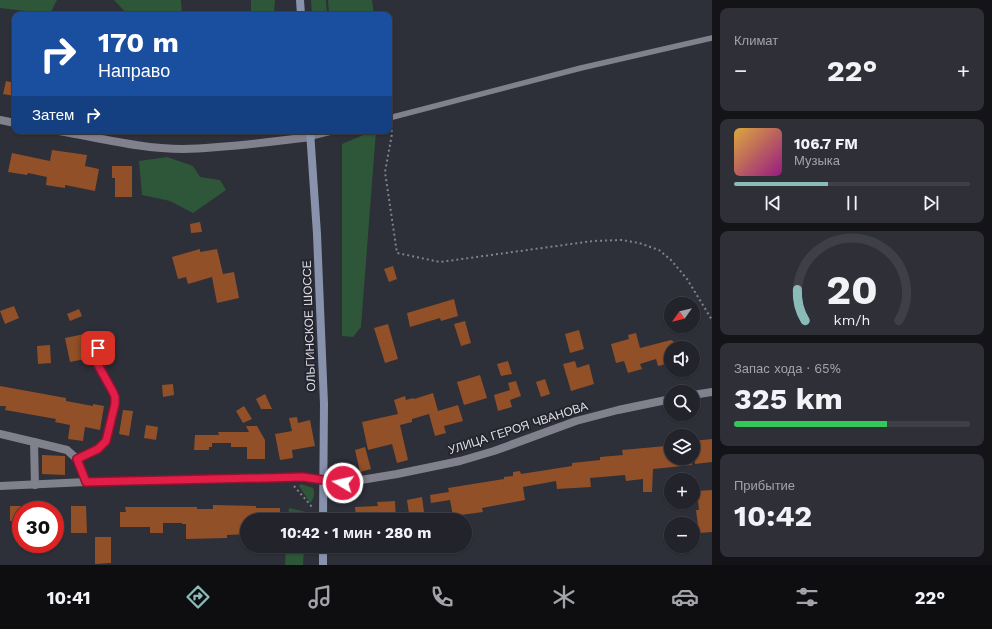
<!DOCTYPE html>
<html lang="ru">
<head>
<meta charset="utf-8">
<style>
  body { margin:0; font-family:"Work Sans",sans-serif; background:#2e2f37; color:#f1f3f6; height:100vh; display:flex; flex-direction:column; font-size:15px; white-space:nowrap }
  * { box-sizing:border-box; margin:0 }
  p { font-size:13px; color:#a2a4a9 }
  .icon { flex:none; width:22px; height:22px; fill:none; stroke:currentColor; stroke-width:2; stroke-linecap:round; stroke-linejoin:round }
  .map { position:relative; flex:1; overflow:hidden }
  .drawer { display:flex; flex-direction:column; gap:8px; padding:8px; background:#131318; width:280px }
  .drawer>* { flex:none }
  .guide { position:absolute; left:12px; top:12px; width:380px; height:122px; border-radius:8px; box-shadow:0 1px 3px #0004,0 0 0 1px #3f4047; background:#1a4fa0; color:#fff; overflow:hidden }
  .needle { width:26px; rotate:236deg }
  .buttons { position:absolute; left:664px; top:297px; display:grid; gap:8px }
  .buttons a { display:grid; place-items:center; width:36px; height:36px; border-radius:50%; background:#22232b; box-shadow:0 1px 3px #0004,0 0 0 1px #3f4047; font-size:20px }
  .speed { position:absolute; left:12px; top:501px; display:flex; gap:8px; font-size:20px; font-weight:700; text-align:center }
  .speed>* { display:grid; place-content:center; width:52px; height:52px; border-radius:50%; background:#22232b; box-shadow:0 1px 3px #0004,0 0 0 1px #3f4047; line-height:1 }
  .speed .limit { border:6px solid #d22; background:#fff; color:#111 }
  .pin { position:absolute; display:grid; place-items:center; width:34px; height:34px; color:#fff; margin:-17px; border-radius:8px; box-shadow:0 2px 6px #0006 }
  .me { position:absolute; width:44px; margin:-22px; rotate:279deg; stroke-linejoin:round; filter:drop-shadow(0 0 3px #0008) }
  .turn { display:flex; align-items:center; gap:14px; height:84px; padding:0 20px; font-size:18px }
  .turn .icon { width:52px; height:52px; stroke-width:2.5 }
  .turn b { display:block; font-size:28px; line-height:34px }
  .then { display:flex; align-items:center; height:38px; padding:0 20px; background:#0003; gap:8px; font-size:15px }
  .big { font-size:30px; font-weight:700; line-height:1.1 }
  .drawer .card { flex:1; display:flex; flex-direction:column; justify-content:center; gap:6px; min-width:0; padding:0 14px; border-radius:8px; background:#2e2f37 }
  .drawer .dial { align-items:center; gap:0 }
  .dial svg { height:104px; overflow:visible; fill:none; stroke:#3f4047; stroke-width:7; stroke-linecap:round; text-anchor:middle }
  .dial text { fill:#f1f3f6; stroke:none }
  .song { display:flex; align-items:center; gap:12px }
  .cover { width:48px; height:48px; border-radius:6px; background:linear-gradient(135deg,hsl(40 70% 55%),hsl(310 70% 35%)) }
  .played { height:4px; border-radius:2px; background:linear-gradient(90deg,#8bbbb9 40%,#3f4047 40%) }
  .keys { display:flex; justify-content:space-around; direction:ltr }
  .heat { display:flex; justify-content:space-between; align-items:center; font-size:22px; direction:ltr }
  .charge { height:6px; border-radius:3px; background:linear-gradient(90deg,#34c759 65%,#3f4047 0) }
  .trip { position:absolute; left:240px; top:513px; width:232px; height:40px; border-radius:20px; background:#22232b; box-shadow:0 1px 3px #0004,0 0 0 1px #3f4047; font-weight:700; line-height:40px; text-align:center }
  .menu { display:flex; height:64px; justify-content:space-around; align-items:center; background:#0e0e11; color:#a2a4a9 }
  .menu .icon { width:28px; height:28px }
  .menu .current { color:#8bbbb9 }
  .menu b { font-size:18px; color:#f1f3f6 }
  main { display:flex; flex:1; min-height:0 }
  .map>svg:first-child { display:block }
  .green { fill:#2e5639 }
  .building { fill:#915028 }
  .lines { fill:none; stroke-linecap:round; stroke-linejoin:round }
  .path { stroke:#81828b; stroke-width:2; stroke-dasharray:2 3; stroke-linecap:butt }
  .lane { stroke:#80818d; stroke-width:5.5 }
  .street { stroke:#80818d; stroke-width:8 }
  .secondary { stroke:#8892ac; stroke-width:8 }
  .route-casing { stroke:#92132f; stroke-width:10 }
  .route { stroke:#e11d48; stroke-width:7 }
  .labels { text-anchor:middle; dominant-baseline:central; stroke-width:4; stroke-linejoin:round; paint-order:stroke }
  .street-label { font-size:12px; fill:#dedfe5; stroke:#24252e }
</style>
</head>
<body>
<main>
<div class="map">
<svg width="712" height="565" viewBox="0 0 712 565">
  <rect width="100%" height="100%" fill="#2d2f39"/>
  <g class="green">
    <polygon points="0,0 57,0 50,14 0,8"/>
    <polygon points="114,0 181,0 182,15 128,15"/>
    <polygon points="251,0 275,0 274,15 251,15"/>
    <polygon points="311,0 326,0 327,15 312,15"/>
    <polygon points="328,0 372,0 374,15 329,15"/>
    <polygon points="373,131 376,131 361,327 353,337 342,336 342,144"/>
    <polygon points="167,157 193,166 200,177 220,180 226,190 193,213 170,201 142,195 139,161"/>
    <path d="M301 484 313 488C315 494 314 499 310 503L299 486Z"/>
    <polygon points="289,508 306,512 306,520 288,520"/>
    <polygon points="286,546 304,546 303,565 285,565"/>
  </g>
  <g class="building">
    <polygon points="6,81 15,83 15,96 3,94"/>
    <polygon points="52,150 87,155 85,166 99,169 95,191 65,185 65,188 46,185 47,177 28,173 27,175 8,172 12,153 50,161"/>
    <polygon points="112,166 132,166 132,197 115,197 115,178 112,178"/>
    <polygon points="200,222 202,232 191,233 190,224"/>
    <polygon points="200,249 200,252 217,249 223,274 234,272 239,298 217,303 212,277 188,284 186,277 178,279 172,257"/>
    <polygon points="393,266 397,279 389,282 384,269"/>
    <polygon points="454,299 458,316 441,321 440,318 410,327 407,313"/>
    <polygon points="14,306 19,318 5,324 0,311"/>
    <polygon points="79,309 82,316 70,321 67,314"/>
    <polygon points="465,321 471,343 461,346 454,324"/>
    <polygon points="388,324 398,359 385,363 374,328"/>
    <polygon points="579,330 584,349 570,353 565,334"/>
    <polygon points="89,333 92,350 83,351 85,359 70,362 65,338"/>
    <polygon points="636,333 640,348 671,340 684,348 671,348 671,363 658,366 656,359 640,364 642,369 628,373 624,361 616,363 611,344 629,339 628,335"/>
    <polygon points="50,345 51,363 38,364 37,346"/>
    <polygon points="508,361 512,374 501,376 497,364"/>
    <polygon points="575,361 577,368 589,364 594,384 571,391 563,364"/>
    <polygon points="480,375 487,398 464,405 457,382"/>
    <polygon points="545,379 550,394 541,397 536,382"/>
    <polygon points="516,381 521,396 510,400 512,407 498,411 494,395 510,390 508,383"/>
    <polygon points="173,384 174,395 163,397 162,385"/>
    <polygon points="0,386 66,398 66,401 93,406 93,404 104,406 100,430 85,427 83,441 68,439 70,425 55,422 56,419 5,410 6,406 0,406"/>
    <polygon points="433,393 438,411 458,405 463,421 444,426 446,433 435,436 429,414 412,419 412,422 400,425 408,460 397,463 392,444 368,450 362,422 398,414 394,400 405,396 406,400 413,398 414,399"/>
    <polygon points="265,394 272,409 261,409 256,399"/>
    <polygon points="244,406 252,419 243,423 236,411"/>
    <polygon points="123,410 133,411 129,436 119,434"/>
    <polygon points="297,417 298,423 310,420 315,446 292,450 293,458 280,460 275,434 292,431 289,418"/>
    <polygon points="146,425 158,427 156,440 144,438"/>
    <polygon points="246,426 257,426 265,440 265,459 247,459 247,447 231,447 231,443 212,443 212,447 209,447 209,450 194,450 195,435 219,435 218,432 249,432"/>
    <polygon points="712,439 712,462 695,464 693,441"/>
    <polygon points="666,446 667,458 691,458 692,465 653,469 652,492 643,492 643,479 626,481 625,475 590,478 591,487 557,489 556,481 523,487 525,500 482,508 483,512 453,516 450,500 431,503 430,495 449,492 448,488 504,479 504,477 513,476 513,472 520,471 521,474 572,466 572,463 600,460 600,457 623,455 622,450"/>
    <polygon points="365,447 371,469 360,472 355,450"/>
    <polygon points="42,455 65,456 65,475 42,474"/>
    <polygon points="712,490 712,532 699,533 696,510 699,510 697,491"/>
    <polygon points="422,497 424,512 419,513 420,520 410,520 407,500"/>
    <polygon points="395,501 396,520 356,520 355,507 378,506 377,502"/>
    <polygon points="213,505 256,506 256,508 280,508 280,520 247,520 247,534 227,535 227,538 186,539 186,524 182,524 182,523 163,523 163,533 150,533 150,527 120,527 120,512 126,512 125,507 197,507 197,509 213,509"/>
    <rect x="10" y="506" width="11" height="15"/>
    <polygon points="71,506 86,506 87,533 71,533"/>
    <polygon points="95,537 111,537 111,563 95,564"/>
  </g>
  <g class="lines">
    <g class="path">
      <polyline points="391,125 392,134 385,172 397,253 440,262 593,241 622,240 639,243 659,250 671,260 687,279 712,320"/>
      <polyline points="294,486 312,507 314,506"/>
    </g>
    <g class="lane">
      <polyline points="389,118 581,68 712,38"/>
      <polyline points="311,137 335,131"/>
      <polyline points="77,459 98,449 106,441 115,404 115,397 113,392 98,365 98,348"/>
    </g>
    <g class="street">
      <polyline points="0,120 15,123"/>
      <path d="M59 131C100 138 142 149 183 149 226 148 269 142 311 137"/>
      <polyline points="693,395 712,392"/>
      <polyline points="0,434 34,442 35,485"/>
      <polyline points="34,442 67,450 77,459 86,482"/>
      <polyline points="0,486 86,482 303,477 343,483 397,474 460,461 494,451 576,421 618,410 671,399"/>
    </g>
    <g class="secondary">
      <polyline points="300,0 301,15"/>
      <polyline points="310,131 317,234 324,404 323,520"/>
      <polyline points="323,565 323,546"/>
    </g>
  </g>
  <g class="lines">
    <defs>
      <polyline id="route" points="98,348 98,365 113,392 115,397 115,404 106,441 98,449 77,459 86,482 303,477 343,483"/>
    </defs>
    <use href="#route" class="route-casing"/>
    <use href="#route" class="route"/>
  </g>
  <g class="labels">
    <g class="street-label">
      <text transform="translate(309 326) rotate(-92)">ОЛЬГИНСКОЕ ШОССЕ</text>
      <text transform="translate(518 428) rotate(-18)">УЛИЦА ГЕРОЯ ЧВАНОВА</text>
    </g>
  </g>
</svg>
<div class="buttons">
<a><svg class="needle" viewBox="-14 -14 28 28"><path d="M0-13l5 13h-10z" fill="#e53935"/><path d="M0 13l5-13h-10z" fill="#a2a4a9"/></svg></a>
<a><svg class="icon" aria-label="sound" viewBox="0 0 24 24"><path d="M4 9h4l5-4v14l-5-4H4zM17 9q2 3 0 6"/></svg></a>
<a><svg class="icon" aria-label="search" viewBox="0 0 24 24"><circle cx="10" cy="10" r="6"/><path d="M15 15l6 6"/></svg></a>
<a><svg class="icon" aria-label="layers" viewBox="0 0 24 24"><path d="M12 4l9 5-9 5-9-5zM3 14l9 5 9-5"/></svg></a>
<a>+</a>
<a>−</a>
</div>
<div class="speed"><div class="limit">30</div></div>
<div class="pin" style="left:98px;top:348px;background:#d93025"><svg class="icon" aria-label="arrive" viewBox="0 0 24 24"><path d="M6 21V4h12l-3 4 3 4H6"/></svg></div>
<svg class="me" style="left:343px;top:483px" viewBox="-20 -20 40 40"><circle r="17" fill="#e11d48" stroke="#fff" stroke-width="3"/><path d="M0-11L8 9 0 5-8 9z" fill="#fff"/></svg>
<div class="trip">10:42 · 1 мин · 280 m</div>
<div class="guide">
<div class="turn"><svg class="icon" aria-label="right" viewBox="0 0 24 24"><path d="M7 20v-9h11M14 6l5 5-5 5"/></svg><div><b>170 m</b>Направо</div></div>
<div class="then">Затем<svg class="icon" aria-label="right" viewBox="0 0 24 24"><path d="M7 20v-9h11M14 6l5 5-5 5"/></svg></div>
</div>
</div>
<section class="drawer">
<div class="card"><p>Климат</p>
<div class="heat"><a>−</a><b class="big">22°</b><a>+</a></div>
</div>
<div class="card">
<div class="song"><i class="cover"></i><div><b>106.7 FM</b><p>Музыка</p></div></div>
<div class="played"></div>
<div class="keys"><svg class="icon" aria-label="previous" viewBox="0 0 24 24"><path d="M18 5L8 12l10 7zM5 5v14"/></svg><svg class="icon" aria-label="pause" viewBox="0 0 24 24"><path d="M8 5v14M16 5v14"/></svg><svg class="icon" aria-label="next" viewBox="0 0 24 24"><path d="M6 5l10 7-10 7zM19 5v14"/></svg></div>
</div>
<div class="card dial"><svg viewBox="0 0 100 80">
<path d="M14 69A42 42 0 1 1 86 69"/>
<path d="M14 69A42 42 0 0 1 8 45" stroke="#8bbbb9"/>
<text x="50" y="56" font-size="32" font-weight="700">20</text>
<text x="50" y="72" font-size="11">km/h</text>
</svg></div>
<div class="card"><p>Запас хода · 65%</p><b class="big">325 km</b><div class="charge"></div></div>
<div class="card"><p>Прибытие</p><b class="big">10:42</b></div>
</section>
</main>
<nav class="menu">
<b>10:41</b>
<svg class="icon current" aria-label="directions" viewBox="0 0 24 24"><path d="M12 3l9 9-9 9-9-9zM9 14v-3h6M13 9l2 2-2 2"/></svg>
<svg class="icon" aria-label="music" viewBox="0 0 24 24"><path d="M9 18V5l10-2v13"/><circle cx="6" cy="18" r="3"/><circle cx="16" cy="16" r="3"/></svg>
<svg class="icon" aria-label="phone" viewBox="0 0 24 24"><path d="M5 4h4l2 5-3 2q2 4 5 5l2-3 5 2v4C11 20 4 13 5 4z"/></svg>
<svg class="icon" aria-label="climate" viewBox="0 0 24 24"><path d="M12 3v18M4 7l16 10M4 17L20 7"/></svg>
<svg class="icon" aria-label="car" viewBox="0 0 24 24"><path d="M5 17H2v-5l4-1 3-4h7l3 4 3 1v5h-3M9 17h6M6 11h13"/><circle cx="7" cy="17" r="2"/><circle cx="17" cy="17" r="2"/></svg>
<svg class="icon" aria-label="filters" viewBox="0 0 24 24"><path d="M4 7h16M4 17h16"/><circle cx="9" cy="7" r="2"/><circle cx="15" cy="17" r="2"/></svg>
<b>22°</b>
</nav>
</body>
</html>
